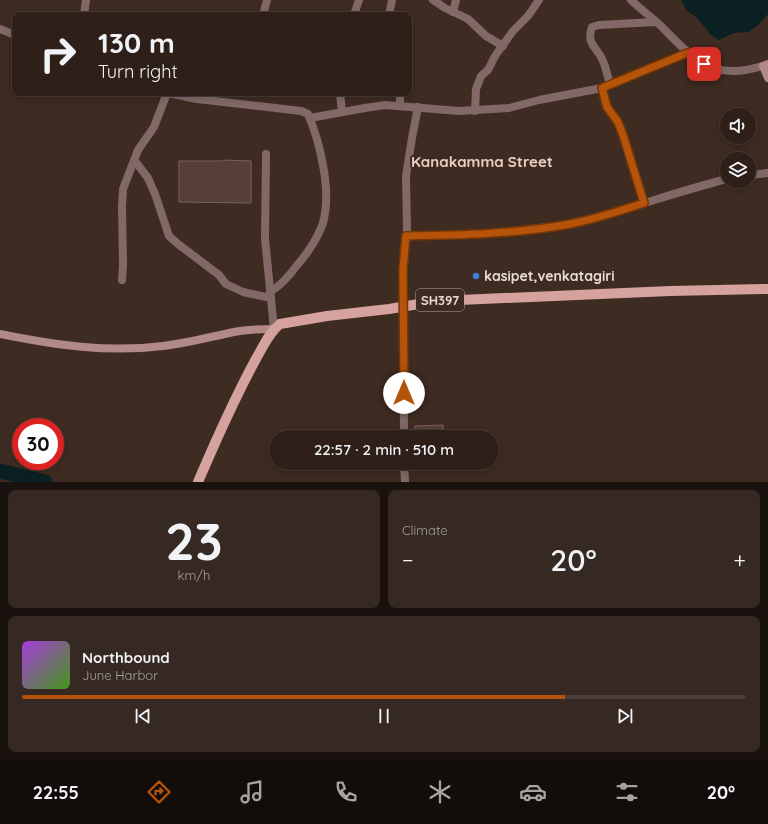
<!DOCTYPE html>
<html lang="en">
<head>
<meta charset="utf-8">
<style>
  body { margin:0; font-family:Quicksand,sans-serif; background:#362822; color:#f1f3f6; height:100vh; display:flex; flex-direction:column; font-size:15px; white-space:nowrap }
  * { box-sizing:border-box; margin:0 }
  p { font-size:13px; color:#a7a3a2 }
  .icon { flex:none; width:22px; height:22px; fill:none; stroke:currentColor; stroke-width:2; stroke-linecap:round; stroke-linejoin:round }
  .map { position:relative; height:482px; overflow:hidden }
  .drawer { display:flex; flex-direction:column; gap:8px; padding:8px; background:#19120e; flex:1 }
  .drawer>* { flex:none }
  .hud { position:absolute; left:12px; top:12px; width:400px; height:84px; border-radius:8px; box-shadow:0 2px 10px #0003,0 0 0 1px #493e38; background:#2e2019; color:#f1f3f6; overflow:hidden }
  .tools { position:absolute; left:720px; top:108px; display:grid; gap:8px }
  .tools a { display:grid; place-items:center; width:36px; height:36px; border-radius:50%; background:#2e2019; box-shadow:0 2px 10px #0003,0 0 0 1px #493e38; font-size:20px }
  .speed { position:absolute; left:12px; top:418px; display:flex; gap:8px; font-size:20px; font-weight:700; text-align:center }
  .speed>* { display:grid; place-content:center; width:52px; height:52px; border-radius:50%; background:#2e2019; box-shadow:0 2px 10px #0003,0 0 0 1px #493e38; line-height:1 }
  .speed .limit { border:6px solid #d22; background:#fff; color:#111 }
  .pin { position:absolute; display:grid; place-items:center; width:34px; height:34px; color:#fff; margin:-17px; border-radius:8px; box-shadow:0 2px 6px #0006 }
  .me { position:absolute; width:44px; margin:-22px; rotate:0deg; stroke-linejoin:round; filter:drop-shadow(0 0 3px #0008) }
  .turn { display:flex; align-items:center; gap:14px; height:84px; padding:0 20px; font-size:18px }
  .turn .icon { width:52px; height:52px; stroke-width:2.5 }
  .turn b { display:block; font-size:28px; line-height:34px }
  .big { font-size:30px; font-weight:600; line-height:1.1 }
  .drawer .tile { flex:1; display:flex; flex-direction:column; justify-content:center; gap:6px; min-width:0; padding:0 14px; border-radius:8px; background:#362822 }
  .drawer .dial { align-items:center; gap:0 }
  .dial b { font-size:52px; line-height:1 }
  .song { display:flex; align-items:center; gap:12px }
  .cover { width:48px; height:48px; border-radius:6px; background:linear-gradient(135deg,hsl(280 70% 55%),hsl(100 70% 35%)) }
  .played { height:4px; border-radius:2px; background:linear-gradient(90deg,#b45309 75%,#493e38 75%) }
  .keys { display:flex; justify-content:space-around; direction:ltr }
  .heat { display:flex; justify-content:space-between; align-items:center; font-size:22px; direction:ltr }
  .drawer .tiles { flex:1; display:grid; gap:8px; grid-template-columns:1fr 1fr }
  .tile:last-child { grid-column:span 2 }
  .trip { position:absolute; left:269px; top:430px; width:230px; height:40px; border-radius:20px; background:#2e2019; box-shadow:0 2px 10px #0003,0 0 0 1px #493e38; font-weight:600; line-height:40px; text-align:center }
  .tabs { display:flex; height:64px; justify-content:space-around; align-items:center; background:#120d0a; color:#a7a3a2 }
  .tabs .icon { width:28px; height:28px }
  .tabs .current { color:#b45309 }
  .tabs b { font-size:18px; color:#f1f3f6 }
  .map>svg:first-child { display:block }
  .water { fill:#0a2023 }
  .lines { fill:none; stroke-linecap:round; stroke-linejoin:round }
  .river { stroke:#0a2023; stroke-width:15 }
  .building { fill:#553f38; stroke:#7a635b }
  .street { stroke:#826968; stroke-width:8 }
  .secondary { stroke:#b18987; stroke-width:8 }
  .primary { stroke:#d5a29e; stroke-width:10 }
  .route-casing { stroke:#753606; stroke-width:10 }
  .route { stroke:#b45309; stroke-width:7 }
  .shop-dot { fill:#3f7fe0; stroke:#3e2b21; stroke-width:1.5 }
  .labels { text-anchor:middle; dominant-baseline:central; stroke-width:4; stroke-linejoin:round; paint-order:stroke }
  .shield { fill:#3e2b21; stroke:#b5a69f; stroke-width:1 }
  .shield-label { font-size:13px; font-weight:bold; fill:#e8dbd5 }
  .poi-label { font-size:14px; font-weight:bold; fill:#e8dbd5; stroke:#3e2b21; text-anchor:start }
  .neighbourhood-label { font-size:15px; font-weight:bold; fill:#ead0c4; stroke:#3e2b21 }
</style>
</head>
<body>
<div class="map">
<svg width="768" height="482" viewBox="0 0 768 482">
  <rect width="100%" height="100%" fill="#3e2b21"/>
  <polygon class="water" points="681,0 768,0 768,14 757,26 748,32 734,33 719,40 712,36 696,17 687,11"/>
  <g class="lines">
    <polyline class="river" points="0,471 45,482"/>
  </g>
  <g class="building">
    <polygon points="223,160 251,161 251,203 179,202 179,161 223,161"/>
    <polygon points="443,425 443,437 415,437 415,426"/>
  </g>
  <g class="lines">
    <g class="street">
      <polyline points="433,0 445,8 468,19 486,36 503,46"/>
      <path d="M631 0C641 10 652 17 662 27 683 48 703 73 736 71 745 71 755 68 763 66"/>
      <polyline points="453,12 456,0"/>
      <polyline points="84,15 86,0"/>
      <polyline points="263,15 267,0"/>
      <polyline points="354,15 359,0"/>
      <polyline points="389,15 392,0"/>
      <polyline points="0,29 15,35"/>
      <path d="M610 84C607 76 606 66 602 59 596 46 586 44 592 27L599 25 656 22"/>
      <polyline points="602,88 607,107 617,122 623,135 644,203"/>
      <path d="M168 93 197 99 301 111 308 114C320 142 331 189 324 219 321 233 308 253 298 264 290 275 282 285 270 292"/>
      <polyline points="340,93 342,112"/>
      <polyline points="400,106 400,93"/>
      <polyline points="475,111 476,89 481,76 488,70 495,56 513,31 528,16 539,0"/>
      <polyline points="310,118 365,108 385,105 459,111 509,108 539,100 602,88 687,53"/>
      <polyline points="266,154 265,239 274,329"/>
      <polyline points="135,161 148,178 155,194 169,236 178,244 219,275 226,284 243,292 271,298"/>
      <polyline points="749,175 768,173"/>
      <path d="M406 236C451 235 495 234 539 228 550 226 562 226 572 223 625 211 675 192 727 179"/>
      <polyline points="122,280 123,264 122,207 123,189 138,150 154,127 167,93"/>
      <polyline points="404,437 403,269 407,229 406,176 412,138 418,107"/>
      <polyline points="404,463 405,482"/>
    </g>
    <g class="secondary">
      <polyline points="768,64 763,66 768,78"/>
      <path d="M0 334C54 345 108 353 163 346 187 343 210 337 234 332 247 329 261 329 274 329"/>
    </g>
    <path class="primary" d="M198 482C216 440 235 397 257 357 264 345 269 333 280 324L327 316 389 309 437 301 670 291 768 289"/>
  </g>
  <g class="lines">
    <defs>
      <path id="route" d="M404 393 403 269 406 236C461 235 516 234 570 224 595 219 620 211 644 203L623 135 618 122 607 107 602 88 687 53 704 64"/>
    </defs>
    <use href="#route" class="route-casing"/>
    <use href="#route" class="route"/>
  </g>
  <circle class="shop-dot" cx="476" cy="276" r="4"/>
  <g class="labels">
    <rect class="shield" x="416" y="289" width="48" height="22" rx="3"/>
    <g class="shield-label">
      <text x="440" y="300">SH397</text>
    </g>
    <g class="poi-label">
      <text x="484" y="276">kasipet,venkatagiri</text>
    </g>
    <g class="neighbourhood-label">
      <text x="482" y="161">Kanakamma Street</text>
    </g>
  </g>
</svg>
<div class="tools">
<a><svg class="icon" aria-label="sound" viewBox="0 0 24 24"><path d="M4 9h4l5-4v14l-5-4H4zM17 9q2 3 0 6"/></svg></a>
<a><svg class="icon" aria-label="layers" viewBox="0 0 24 24"><path d="M12 4l9 5-9 5-9-5zM3 14l9 5 9-5"/></svg></a>
</div>
<div class="speed"><div class="limit">30</div></div>
<div class="pin" style="left:704px;top:64px;background:#d93025"><svg class="icon" aria-label="arrive" viewBox="0 0 24 24"><path d="M6 21V4h12l-3 4 3 4H6"/></svg></div>
<svg class="me" style="left:404px;top:393px" viewBox="-20 -20 40 40"><circle r="19" fill="#fff"/><path d="M0-13L10 11 0 6-10 11z" fill="#b45309"/></svg>
<div class="trip">22:57 · 2 min · 510 m</div>
<div class="hud">
<div class="turn"><svg class="icon" aria-label="right" viewBox="0 0 24 24"><path d="M7 20v-9h11M14 6l5 5-5 5"/></svg><div><b>130 m</b>Turn right</div></div>
</div>
</div>
<section class="drawer">
<div class="tiles">
<div class="tile dial"><b>23</b><p>km/h</p></div>
<div class="tile"><p>Climate</p>
<div class="heat"><a>−</a><b class="big">20°</b><a>+</a></div>
</div>
<div class="tile">
<div class="song"><i class="cover"></i><div><b>Northbound</b><p>June Harbor</p></div></div>
<div class="played"></div>
<div class="keys"><svg class="icon" aria-label="previous" viewBox="0 0 24 24"><path d="M18 5L8 12l10 7zM5 5v14"/></svg><svg class="icon" aria-label="pause" viewBox="0 0 24 24"><path d="M8 5v14M16 5v14"/></svg><svg class="icon" aria-label="next" viewBox="0 0 24 24"><path d="M6 5l10 7-10 7zM19 5v14"/></svg></div>
</div>
</div>
</section>
<nav class="tabs">
<b>22:55</b>
<svg class="icon current" aria-label="directions" viewBox="0 0 24 24"><path d="M12 3l9 9-9 9-9-9zM9 14v-3h6M13 9l2 2-2 2"/></svg>
<svg class="icon" aria-label="music" viewBox="0 0 24 24"><path d="M9 18V5l10-2v13"/><circle cx="6" cy="18" r="3"/><circle cx="16" cy="16" r="3"/></svg>
<svg class="icon" aria-label="phone" viewBox="0 0 24 24"><path d="M5 4h4l2 5-3 2q2 4 5 5l2-3 5 2v4C11 20 4 13 5 4z"/></svg>
<svg class="icon" aria-label="climate" viewBox="0 0 24 24"><path d="M12 3v18M4 7l16 10M4 17L20 7"/></svg>
<svg class="icon" aria-label="car" viewBox="0 0 24 24"><path d="M5 17H2v-5l4-1 3-4h7l3 4 3 1v5h-3M9 17h6M6 11h13"/><circle cx="7" cy="17" r="2"/><circle cx="17" cy="17" r="2"/></svg>
<svg class="icon" aria-label="filters" viewBox="0 0 24 24"><path d="M4 7h16M4 17h16"/><circle cx="9" cy="7" r="2"/><circle cx="15" cy="17" r="2"/></svg>
<b>20°</b>
</nav>
</body>
</html>
